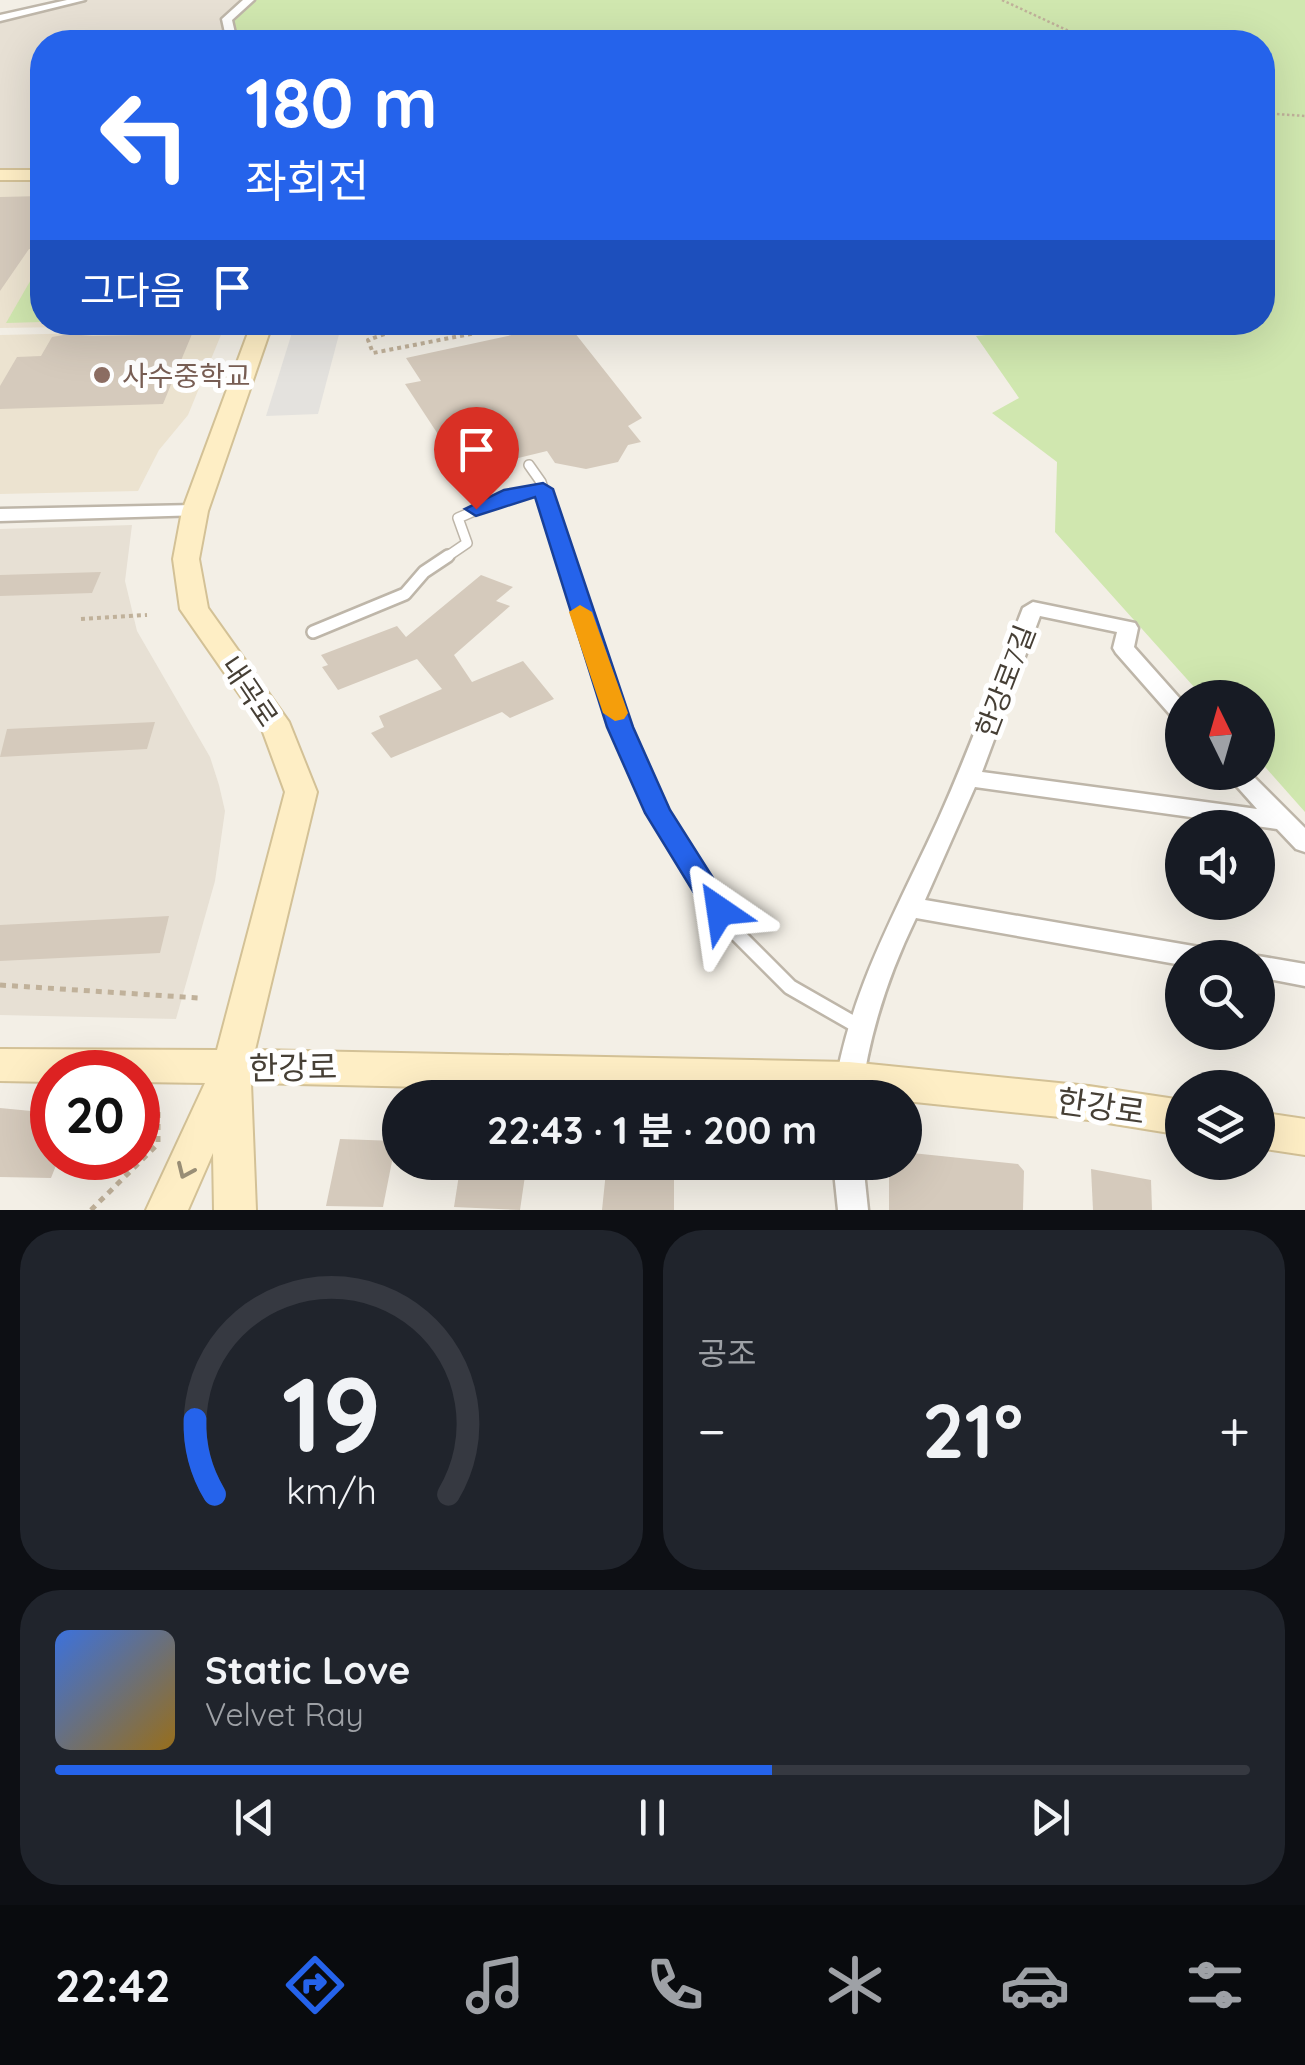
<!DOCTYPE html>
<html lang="ko">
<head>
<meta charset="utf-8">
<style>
  body { margin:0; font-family:Quicksand,"Noto Sans KR",sans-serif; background:#20242c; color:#f1f3f6; height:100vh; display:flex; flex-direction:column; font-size:38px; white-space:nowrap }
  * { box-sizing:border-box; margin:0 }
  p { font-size:32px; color:#9ea1a6 }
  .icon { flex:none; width:55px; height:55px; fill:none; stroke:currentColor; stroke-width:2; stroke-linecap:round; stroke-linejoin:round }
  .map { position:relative; height:1210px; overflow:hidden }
  .panel { display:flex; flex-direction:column; gap:20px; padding:20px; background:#0d0f14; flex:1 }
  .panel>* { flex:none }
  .banner { position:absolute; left:30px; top:30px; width:1245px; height:305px; border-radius:40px; box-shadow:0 10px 40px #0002; background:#2563eb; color:#fff; overflow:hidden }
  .needle { width:65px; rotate:355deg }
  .fabs { position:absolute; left:1165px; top:680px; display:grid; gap:20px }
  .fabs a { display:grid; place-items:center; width:110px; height:110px; border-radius:50%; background:#171b24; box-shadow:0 10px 40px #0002; font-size:50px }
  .speed { position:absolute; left:30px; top:1050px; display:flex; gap:20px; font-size:50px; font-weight:700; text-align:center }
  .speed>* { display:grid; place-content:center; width:130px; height:130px; border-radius:50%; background:#171b24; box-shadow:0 10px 40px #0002; line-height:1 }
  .speed .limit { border:15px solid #d22; background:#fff; color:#111 }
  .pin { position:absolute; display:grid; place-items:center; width:85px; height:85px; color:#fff; margin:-102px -42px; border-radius:50% 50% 50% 0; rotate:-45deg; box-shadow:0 0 10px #0007 }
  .pin .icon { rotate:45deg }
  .me { position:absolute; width:110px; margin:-55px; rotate:328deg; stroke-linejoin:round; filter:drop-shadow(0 0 8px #0008) }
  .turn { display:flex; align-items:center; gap:35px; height:210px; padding:0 50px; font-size:45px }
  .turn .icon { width:130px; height:130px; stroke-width:2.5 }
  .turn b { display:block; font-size:70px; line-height:85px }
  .then { display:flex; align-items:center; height:95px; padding:0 50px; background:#0003; gap:20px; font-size:38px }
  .big { font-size:75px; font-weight:700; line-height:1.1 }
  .panel .tile { flex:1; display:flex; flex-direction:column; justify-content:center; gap:15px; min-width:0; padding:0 35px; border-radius:40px; background:#20242c }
  .panel .dial { align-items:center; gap:0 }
  .dial svg { height:260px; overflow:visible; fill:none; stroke:#363941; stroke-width:7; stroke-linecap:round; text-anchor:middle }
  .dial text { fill:#f1f3f6; stroke:none }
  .song { display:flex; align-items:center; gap:30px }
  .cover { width:120px; height:120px; border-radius:15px; background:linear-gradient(135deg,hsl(220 70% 55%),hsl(40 70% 35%)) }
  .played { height:10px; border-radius:5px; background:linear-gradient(90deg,#2563eb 60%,#363941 60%) }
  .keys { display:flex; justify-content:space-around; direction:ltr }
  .heat { display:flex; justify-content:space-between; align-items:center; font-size:55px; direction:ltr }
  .panel .tiles { flex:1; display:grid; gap:20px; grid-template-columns:1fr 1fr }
  .tile:last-child { grid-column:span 2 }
  .trip { position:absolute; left:382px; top:1080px; width:540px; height:100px; border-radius:50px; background:#171b24; box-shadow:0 10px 40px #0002; font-weight:700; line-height:100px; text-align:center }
  .tab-bar { display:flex; height:160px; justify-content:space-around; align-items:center; background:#090b0e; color:#9ea1a6 }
  .tab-bar .icon { width:70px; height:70px }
  .tab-bar .active { color:#2563eb }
  .tab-bar b { font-size:45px; color:#f1f3f6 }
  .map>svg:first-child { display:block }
  .residential { fill:#e7e0d4 }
  .education { fill:#ece3d0 }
  .green { fill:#d0e7af }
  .parking { fill:#e4e2de }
  .building { fill:#d5cabc }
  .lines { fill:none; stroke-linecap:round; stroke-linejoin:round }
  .lane-far2-casing { stroke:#beb6a9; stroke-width:12 }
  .lane-far1-casing { stroke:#beb6a9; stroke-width:16 }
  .lane-casing { stroke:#beb6a9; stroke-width:19 }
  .street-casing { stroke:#beb6a9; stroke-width:5 }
  .secondary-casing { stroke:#d3c196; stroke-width:4 }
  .path-far2 { stroke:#c0b19a; stroke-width:2.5; stroke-dasharray:2.5 2.5; stroke-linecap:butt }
  .path-far1 { stroke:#c0b19a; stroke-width:4; stroke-dasharray:4 4; stroke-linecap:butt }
  .path { stroke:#c0b19a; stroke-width:5; stroke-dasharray:6 6; stroke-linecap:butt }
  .lane-far2 { stroke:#fff; stroke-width:9 }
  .lane-far1 { stroke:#fff; stroke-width:11 }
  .lane { stroke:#fff; stroke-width:14 }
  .street { fill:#fff; fill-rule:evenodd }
  .secondary { fill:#feeec5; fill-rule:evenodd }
  .oneway { stroke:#998e76 }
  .route { fill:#2563eb; stroke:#184099; stroke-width:2.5 }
  .slow { fill:#f59e0b }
  .education-dot { fill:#8d6e63; stroke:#fff; stroke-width:4 }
  .labels { text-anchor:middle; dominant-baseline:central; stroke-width:10; stroke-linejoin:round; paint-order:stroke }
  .education-label { font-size:28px; fill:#785e54; stroke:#fff; text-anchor:start }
  .street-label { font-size:28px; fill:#463f35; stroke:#fff }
  .near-street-label { font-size:32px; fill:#463f35; stroke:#fff }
</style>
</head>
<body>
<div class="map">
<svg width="1305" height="1210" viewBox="0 0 1305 1210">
  <rect width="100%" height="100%" fill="#f3efe6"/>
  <g class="residential">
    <polygon points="80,0 249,0 227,19 232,42 42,42 42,175 0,175 0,18"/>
    <polygon points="132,525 125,581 137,631 210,757 219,785 225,811 215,881 176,1019 0,1015 0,529"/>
  </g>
  <g class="education">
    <polygon points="7,175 42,175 42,322 262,324 0,328 0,182"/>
    <polygon points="223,330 188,415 159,450 138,491 0,494 0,335"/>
  </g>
  <g class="green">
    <polygon points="249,0 1305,0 1305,812 1258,759 1258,698 1203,697 1055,532 1057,462 992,413 1019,398 976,336 1046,329 1050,323 1262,322 1262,42 232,42 227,19"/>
    <polygon points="40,264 42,322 6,323"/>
  </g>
  <polygon class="parking" points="295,323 342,323 318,414 266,416"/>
  <g class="building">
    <polygon points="42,196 42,249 29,249 0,291 0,197"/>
    <polygon points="567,323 642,418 628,426 641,442 628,445 618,462 586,469 555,463 547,451 506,461 512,470 468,480 405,384 421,381 406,358"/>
    <polygon points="69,334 93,336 192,334 163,404 0,409 0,386 17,357 41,356 52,337"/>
    <polygon points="101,572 92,593 0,596 0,575"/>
    <polygon points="481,575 513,587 496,601 510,606 454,655 472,682 523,661 554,699 510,718 502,712 391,758 371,733 384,727 379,716 442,689 417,659 338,690 322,667 328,665 321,655 397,626 406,637"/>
    <polygon points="155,722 147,749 0,757 7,729"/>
    <polygon points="169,916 160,953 0,961 0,925"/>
    <polygon points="0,1108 52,1113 52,1158 59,1158 51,1178 0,1177"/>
    <polygon points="340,1139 396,1141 383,1207 326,1206"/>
    <polygon points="912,1153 1018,1164 1024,1171 1023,1210 889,1210 889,1175"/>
    <polygon points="461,1162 527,1162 520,1210 454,1207"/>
    <polygon points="607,1162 674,1163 674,1210 602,1210"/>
    <polygon points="1091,1169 1151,1180 1152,1210 1093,1210"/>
  </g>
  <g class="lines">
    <defs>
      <g id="lane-far2">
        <polyline points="529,465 541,482 566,558"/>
        <polyline points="445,558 467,543 458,518 511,495 543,489"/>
      </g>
      <g id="lane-far1">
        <path d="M565 556C597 655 623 758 679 847"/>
        <polyline points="313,632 405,594 424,572 448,556"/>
      </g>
      <polyline id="lane" points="678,845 729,926 790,987 858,1026"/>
      <g id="street">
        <polygon points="67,0 85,0 0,21 0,15"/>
        <polygon points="243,0 254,0 232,20 237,42 227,42 222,19"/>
        <polygon points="195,505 202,507 204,511 202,515 0,521 0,509"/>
        <path d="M1033 602 1135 623 1138 628 1134 647 1182 701V721L1174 719 1116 653 1113 648 1117 632 1040 616 982 772 1257 809 1224 772H1249L1305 828V852L1296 849 1277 829 975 787 925 900 1205 948 1214 951 1218 958H1182V965L916 918C888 976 869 1033 861 1098H833C848 994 895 914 938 820 969 751 995 679 1023 608Z"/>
        <polygon points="1258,956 1305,964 1305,986 1258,977 1258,958 1255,958"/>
        <polygon points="833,1162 863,1162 868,1210 838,1210"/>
      </g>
      <g id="secondary">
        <rect x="0" y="170" width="42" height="10"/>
        <polygon points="252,322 273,322 208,511 199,559 208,608 289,722 317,792 255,1050 849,1062 1089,1086 1182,1100 1182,1135 1089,1120 905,1101 905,1098 251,1083 256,1210 214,1210 213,1153 188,1210 146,1210 205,1083 138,1082 138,1072 52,1072 52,1082 0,1081 0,1049 217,1050 285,792 260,724 180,609 173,559 182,511"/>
        <polygon points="1258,1112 1305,1119 1305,1155 1258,1148"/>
      </g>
    </defs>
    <use href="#lane-far2" class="lane-far2-casing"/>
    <use href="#lane-far1" class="lane-far1-casing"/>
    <use href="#lane" class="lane-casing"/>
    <use href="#street" class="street-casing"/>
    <use href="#secondary" class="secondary-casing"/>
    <g class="path-far2">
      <polyline points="1002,0 1084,38 1108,42"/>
      <polyline points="1262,113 1305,116"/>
      <polyline points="400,328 418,322"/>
      <polyline points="498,328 506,327"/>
    </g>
    <g class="path-far1">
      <polyline points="407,326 368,340 373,353 506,327"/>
      <polyline points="81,619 147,615"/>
    </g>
    <g class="path">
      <polyline points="0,985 199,998"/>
      <polyline points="91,1210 158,1144 158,1106"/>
    </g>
    <use href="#lane-far2" class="lane-far2"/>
    <use href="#lane-far1" class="lane-far1"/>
    <use href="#lane" class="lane"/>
    <use href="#street" class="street"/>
    <use href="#secondary" class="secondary"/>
  </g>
  <defs><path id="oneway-chevron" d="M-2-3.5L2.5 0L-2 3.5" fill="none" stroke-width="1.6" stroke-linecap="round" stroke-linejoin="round" transform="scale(2.5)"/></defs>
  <use class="oneway" href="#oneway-chevron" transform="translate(185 1171) rotate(114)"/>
  <polygon class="route" points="543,483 553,489 633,727 670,810 734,911 730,919 710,919 645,813 607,727 535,497 476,516 465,509 504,490"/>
  <polygon class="slow" points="580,605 592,612 628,713 624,719 615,721 603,713 569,612"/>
  <circle class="education-dot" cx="102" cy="375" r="10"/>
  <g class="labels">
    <g class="education-label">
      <text x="122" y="375">사수중학교</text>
    </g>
    <g class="street-label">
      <text transform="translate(1005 681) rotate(-69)">한강로7길</text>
      <text transform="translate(250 691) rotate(56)">내곡로</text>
    </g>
    <g class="near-street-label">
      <text transform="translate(293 1067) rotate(-1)">한강로</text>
      <text transform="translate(1101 1106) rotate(8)">한강로</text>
    </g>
  </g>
</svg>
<div class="fabs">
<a><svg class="needle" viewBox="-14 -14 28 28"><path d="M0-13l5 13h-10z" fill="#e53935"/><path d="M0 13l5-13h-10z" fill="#9ea1a6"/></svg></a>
<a><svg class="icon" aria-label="sound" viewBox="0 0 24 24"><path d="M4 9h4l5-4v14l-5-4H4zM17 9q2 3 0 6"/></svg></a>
<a><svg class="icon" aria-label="search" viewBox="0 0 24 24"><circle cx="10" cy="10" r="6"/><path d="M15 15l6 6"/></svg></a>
<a><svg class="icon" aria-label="layers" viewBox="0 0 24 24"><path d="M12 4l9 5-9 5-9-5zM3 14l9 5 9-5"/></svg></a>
</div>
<div class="speed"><div class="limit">20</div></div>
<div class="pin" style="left:476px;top:509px;background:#d93025"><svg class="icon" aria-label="arrive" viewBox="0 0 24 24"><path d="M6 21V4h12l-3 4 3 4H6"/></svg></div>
<svg class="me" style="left:720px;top:911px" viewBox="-20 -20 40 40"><path d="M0-17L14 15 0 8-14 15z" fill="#2563eb" stroke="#fff" stroke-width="4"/></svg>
<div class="trip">22:43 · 1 분 · 200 m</div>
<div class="banner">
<div class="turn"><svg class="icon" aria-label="left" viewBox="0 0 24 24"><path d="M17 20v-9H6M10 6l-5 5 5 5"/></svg><div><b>180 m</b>좌회전</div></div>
<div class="then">그다음<svg class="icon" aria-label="arrive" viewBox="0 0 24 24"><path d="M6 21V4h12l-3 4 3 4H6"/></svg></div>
</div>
</div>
<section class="panel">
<div class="tiles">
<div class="tile dial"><svg viewBox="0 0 100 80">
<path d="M14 69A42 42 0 1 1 86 69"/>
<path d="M14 69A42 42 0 0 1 8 46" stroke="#2563eb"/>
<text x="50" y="56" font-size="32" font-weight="700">19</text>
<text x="50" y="72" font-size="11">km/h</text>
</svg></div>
<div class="tile"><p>공조</p>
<div class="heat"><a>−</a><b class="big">21°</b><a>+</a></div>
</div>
<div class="tile">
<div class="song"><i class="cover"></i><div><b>Static Love</b><p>Velvet Ray</p></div></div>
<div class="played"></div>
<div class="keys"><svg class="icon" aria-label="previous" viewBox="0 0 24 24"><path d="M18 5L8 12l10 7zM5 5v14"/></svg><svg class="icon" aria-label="pause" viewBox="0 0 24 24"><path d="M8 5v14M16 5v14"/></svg><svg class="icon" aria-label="next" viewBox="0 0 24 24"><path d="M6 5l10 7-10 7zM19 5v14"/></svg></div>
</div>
</div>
</section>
<nav class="tab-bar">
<b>22:42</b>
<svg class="icon active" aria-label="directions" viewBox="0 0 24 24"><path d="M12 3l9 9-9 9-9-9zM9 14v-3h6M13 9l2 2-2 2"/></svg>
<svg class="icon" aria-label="music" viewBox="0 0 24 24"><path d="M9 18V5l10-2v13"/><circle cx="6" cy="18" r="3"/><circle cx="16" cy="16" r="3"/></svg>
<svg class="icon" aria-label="phone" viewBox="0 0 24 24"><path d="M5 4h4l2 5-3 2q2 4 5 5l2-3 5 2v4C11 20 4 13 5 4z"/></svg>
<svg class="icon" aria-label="climate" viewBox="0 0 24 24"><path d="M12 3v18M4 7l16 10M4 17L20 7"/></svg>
<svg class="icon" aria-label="car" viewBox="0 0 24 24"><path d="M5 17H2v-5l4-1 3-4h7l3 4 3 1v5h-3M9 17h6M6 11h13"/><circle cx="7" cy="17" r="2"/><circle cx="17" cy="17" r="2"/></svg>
<svg class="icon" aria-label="filters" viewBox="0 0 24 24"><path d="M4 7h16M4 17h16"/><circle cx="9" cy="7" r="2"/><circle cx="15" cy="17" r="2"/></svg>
</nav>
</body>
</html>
